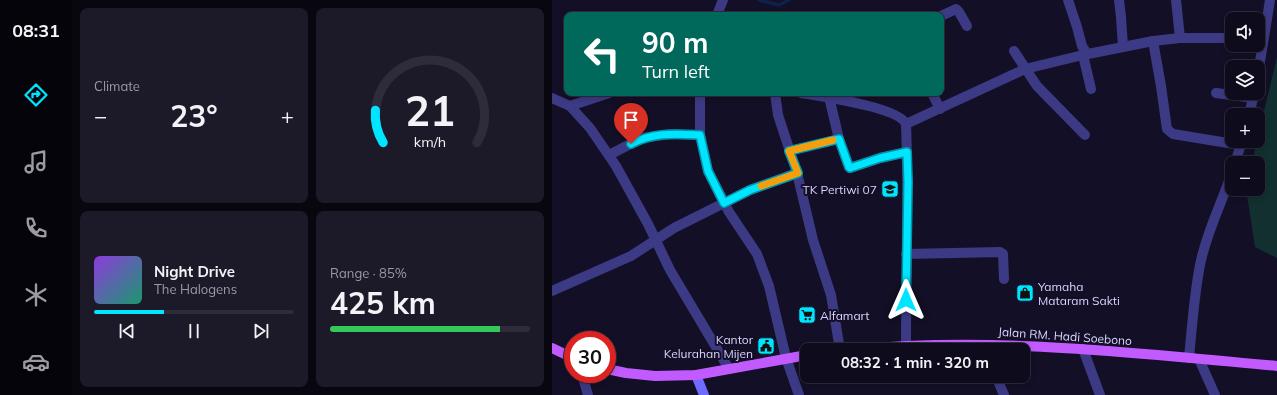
<!DOCTYPE html>
<html lang="en">
<head>
<meta charset="utf-8">
<style>
  body { margin:0; font-family:Mulish,sans-serif; background:#1c1929; color:#f1f3f6; height:100vh; display:flex; flex-direction:column; font-size:15px; white-space:nowrap }
  * { box-sizing:border-box; margin:0 }
  p { font-size:13px; color:#9b9ba3 }
  .icon { flex:none; width:22px; height:22px; fill:none; stroke:currentColor; stroke-width:2; stroke-linecap:round; stroke-linejoin:round }
  .map { position:relative; flex:1; overflow:hidden }
  .sheet { display:flex; flex-direction:column; gap:8px; padding:8px; background:#08060f; width:480px }
  .sheet>* { flex:none }
  .top-card { position:absolute; left:12px; top:12px; width:380px; height:84px; border-radius:8px; box-shadow:0 2px 6px #0003,0 0 0 1px #2e2b3b; background:#00695c; color:#fff; overflow:hidden }
  .tools { position:absolute; left:673px; top:12px; display:grid; gap:8px }
  .tools a { display:grid; place-items:center; width:40px; height:40px; border-radius:8px; background:#0e0b1c; box-shadow:0 2px 6px #0003,0 0 0 1px #2e2b3b; font-size:20px }
  .speed { position:absolute; left:12px; top:331px; display:flex; gap:8px; font-size:20px; font-weight:700; text-align:center }
  .speed>* { display:grid; place-content:center; width:52px; height:52px; border-radius:50%; background:#0e0b1c; box-shadow:0 2px 6px #0003,0 0 0 1px #2e2b3b; line-height:1 }
  .speed .limit { border:6px solid #d22; background:#fff; color:#111 }
  .pin { position:absolute; display:grid; place-items:center; width:34px; height:34px; color:#fff; margin:-41px -17px; border-radius:50% 50% 50% 0; rotate:-45deg; box-shadow:0 0 4px #0007 }
  .pin .icon { rotate:45deg }
  .me { position:absolute; width:44px; margin:-22px; rotate:0deg; stroke-linejoin:round; filter:drop-shadow(0 0 3px #0008) }
  .turn { display:flex; align-items:center; gap:14px; height:84px; padding:0 12px; font-size:18px }
  .turn .icon { width:52px; height:52px; stroke-width:2.5 }
  .turn b { display:block; font-size:28px; line-height:34px }
  .big { font-size:30px; font-weight:700; line-height:1.1 }
  .sheet .widget { flex:1; display:flex; flex-direction:column; justify-content:center; gap:6px; min-width:0; padding:0 14px; border-radius:8px; background:#1c1929 }
  .sheet .dial { align-items:center; gap:0 }
  .dial svg { height:104px; overflow:visible; fill:none; stroke:#2e2b3b; stroke-width:7; stroke-linecap:round; text-anchor:middle }
  .dial text { fill:#f1f3f6; stroke:none }
  .song { display:flex; align-items:center; gap:12px }
  .cover { width:48px; height:48px; border-radius:6px; background:linear-gradient(135deg,hsl(270 70% 55%),hsl(160 70% 35%)) }
  .played { height:4px; border-radius:2px; background:linear-gradient(90deg,#00e5ff 35%,#2e2b3b 35%) }
  .keys { display:flex; justify-content:space-around; direction:ltr }
  .heat { display:flex; justify-content:space-between; align-items:center; font-size:22px; direction:ltr }
  .charge { height:6px; border-radius:3px; background:linear-gradient(90deg,#34c759 85%,#2e2b3b 0) }
  .sheet .tiles { flex:1; display:grid; gap:8px; grid-template-columns:repeat(2,1fr) }
  .trip { position:absolute; left:248px; top:343px; width:230px; height:40px; border-radius:8px; background:#0e0b1c; box-shadow:0 2px 6px #0003,0 0 0 1px #2e2b3b; font-weight:700; line-height:40px; text-align:center }
  main { display:flex; flex:1; min-height:0 }
  .dock { display:flex; flex-direction:column; width:72px; justify-content:space-around; align-items:center; background:#06040b; color:#9b9ba3 }
  .dock .icon { width:28px; height:28px }
  .dock .selected { color:#00e5ff }
  .dock b { font-size:18px; color:#f1f3f6 }
  .map>svg:first-child { display:block }
  .green { fill:#12302f }
  .lines { fill:none; stroke-linecap:round; stroke-linejoin:round }
  .stream { stroke:#0c2248; stroke-width:3.5 }
  .street { stroke:#3d3a85; stroke-width:10 }
  .secondary { stroke:#6f6bff; stroke-width:10 }
  .primary { stroke:#c25bff; stroke-width:10 }
  .route-casing { stroke:#0095a6; stroke-width:10 }
  .route { stroke:#00e5ff; stroke-width:7 }
  .slow { stroke:#f59e0b; stroke-width:7 }
  .labels { text-anchor:middle; dominant-baseline:central; stroke-width:4; stroke-linejoin:round; paint-order:stroke }
  .poi-label { font-size:12px; fill:#d9d4ff; stroke:#130f26; text-anchor:end }
  .street-label { font-size:12px; fill:#d9d4ff; stroke:#130f26 }
</style>
</head>
<body>
<main>
<nav class="dock">
<b>08:31</b>
<svg class="icon selected" aria-label="directions" viewBox="0 0 24 24"><path d="M12 3l9 9-9 9-9-9zM9 14v-3h6M13 9l2 2-2 2"/></svg>
<svg class="icon" aria-label="music" viewBox="0 0 24 24"><path d="M9 18V5l10-2v13"/><circle cx="6" cy="18" r="3"/><circle cx="16" cy="16" r="3"/></svg>
<svg class="icon" aria-label="phone" viewBox="0 0 24 24"><path d="M5 4h4l2 5-3 2q2 4 5 5l2-3 5 2v4C11 20 4 13 5 4z"/></svg>
<svg class="icon" aria-label="climate" viewBox="0 0 24 24"><path d="M12 3v18M4 7l16 10M4 17L20 7"/></svg>
<svg class="icon" aria-label="car" viewBox="0 0 24 24"><path d="M5 17H2v-5l4-1 3-4h7l3 4 3 1v5h-3M9 17h6M6 11h13"/><circle cx="7" cy="17" r="2"/><circle cx="17" cy="17" r="2"/></svg>
</nav>
<section class="sheet">
<div class="tiles">
<div class="widget"><p>Climate</p>
<div class="heat"><a>−</a><b class="big">23°</b><a>+</a></div>
</div>
<div class="widget dial"><svg viewBox="0 0 100 80">
<path d="M14 69A42 42 0 1 1 86 69"/>
<path d="M14 69A42 42 0 0 1 8 44" stroke="#00e5ff"/>
<text x="50" y="56" font-size="32" font-weight="700">21</text>
<text x="50" y="72" font-size="11">km/h</text>
</svg></div>
<div class="widget">
<div class="song"><i class="cover"></i><div><b>Night Drive</b><p>The Halogens</p></div></div>
<div class="played"></div>
<div class="keys"><svg class="icon" aria-label="previous" viewBox="0 0 24 24"><path d="M18 5L8 12l10 7zM5 5v14"/></svg><svg class="icon" aria-label="pause" viewBox="0 0 24 24"><path d="M8 5v14M16 5v14"/></svg><svg class="icon" aria-label="next" viewBox="0 0 24 24"><path d="M6 5l10 7-10 7zM19 5v14"/></svg></div>
</div>
<div class="widget"><p>Range · 85%</p><b class="big">425 km</b><div class="charge"></div></div>
</div>
</section>
<div class="map">
<svg width="725" height="395" viewBox="0 0 725 395">
  <rect width="100%" height="100%" fill="#130f26"/>
  <polygon class="green" points="725,57 725,258 703,247 694,189 706,189 706,163 700,163 705,141 706,141 706,136"/>
  <g class="lines">
    <polyline class="stream" points="207,0 227,5 237,0"/>
    <g class="street">
      <polyline points="516,0 525,27 530,46 535,54"/>
      <polyline points="567,0 569,17 571,47"/>
      <polyline points="624,0 628,38"/>
      <polyline points="165,15 171,0"/>
      <polyline points="389,16 404,9 407,12 415,26"/>
      <polyline points="601,41 609,86 614,122 615,129 621,134 688,145"/>
      <polyline points="462,51 485,86 533,135"/>
      <polyline points="531,55 539,89"/>
      <polyline points="706,74 718,0"/>
      <polyline points="148,93 148,135 156,171 177,212 205,254 217,286 234,358 247,395"/>
      <polyline points="223,93 226,115 245,173 261,240 279,295 288,350"/>
      <path d="M249 93C267 96 347 107 354 124"/>
      <polyline points="380,93 388,109"/>
      <polyline points="664,93 701,98"/>
      <polyline points="277,97 287,139"/>
      <polyline points="0,98 18,106 38,128 64,166 96,224 118,270 177,369"/>
      <polyline points="18,106 57,93"/>
      <polyline points="697,115 702,94"/>
      <polyline points="354,124 473,69 531,55 601,41 628,38 680,38"/>
      <path d="M354 124C357 198 354 272 354 346"/>
      <polyline points="237,151 287,139 297,167 298,168 328,158 355,152"/>
      <polyline points="57,155 90,138 118,134 148,135"/>
      <polyline points="683,163 690,141"/>
      <polyline points="354,254 448,252 451,254 452,279"/>
      <polyline points="0,291 79,256 122,228 198,190 245,173"/>
      <polyline points="531,349 548,395"/>
      <path d="M637 358C640 327 642 296 648 265 654 233 670 203 680 172"/>
      <polyline points="647,359 663,395"/>
      <polyline points="30,374 36,395"/>
      <polyline points="444,376 452,395"/>
    </g>
    <polyline class="secondary" points="144,375 152,395"/>
    <g class="primary">
      <polyline points="0,348 21,358"/>
      <path d="M299 350C441 336 584 353 725 366"/>
      <polyline points="55,369 74,373 103,376 144,375 255,355"/>
    </g>
  </g>
  <g class="lines">
    <defs>
      <path id="route" d="M79 144C102 132 123 134 148 135L156 171 172 203 198 190 246 173 237 151 287 139 297 167 298 168 328 158 355 152 356 182 354 300"/>
    </defs>
    <use href="#route" class="route-casing"/>
    <use href="#route" class="route"/>
    <polyline class="slow" points="209,186 246,173 237,151 281,140"/>
  </g>
  <defs>
    <symbol id="school-square" viewBox="-11 -11 22 22"><rect x="-9" y="-9" width="18" height="18" rx="4" fill="#00e5ff" stroke="#130f26"/><path d="M0-5L7-2L0 1L-7-2ZM-4 1L0 2.5L4 1V4Q0 6-4 4Z" fill="#111"/></symbol>
    <symbol id="shop-square" viewBox="-11 -11 22 22"><rect x="-9" y="-9" width="18" height="18" rx="4" fill="#00e5ff" stroke="#130f26"/><path d="M-5-2.5h2.3a2.7 3.5 0 0 1 5.4 0H5L5.5 6h-11ZM-1.5-2.5h3a1.5 2.3 0 0 0-3 0Z" fill="#111"/></symbol>
    <symbol id="supermarket-square" viewBox="-11 -11 22 22"><rect x="-9" y="-9" width="18" height="18" rx="4" fill="#00e5ff" stroke="#130f26"/><path d="M-6-5.5h2.5l.6 2H6L4.5 2H-2.5L-4.4-4H-6ZM-1.5 3.2a1.3 1.3 0 1 0 .1 0ZM3 3.2a1.3 1.3 0 1 0 .1 0Z" fill="#111"/></symbol>
    <symbol id="civic-square" viewBox="-11 -11 22 22"><rect x="-9" y="-9" width="18" height="18" rx="4" fill="#00e5ff" stroke="#130f26"/><path d="M-.6-6.5H3V-4.5H.6V-3L4-1V1h2V6H-6V1h2V-1L-.6-3ZM-1.2 2.5V6h2.4V2.5Z" fill="#111"/></symbol>
  </defs>
  <g fill-rule="evenodd">
    <use href="#school-square" x="328" y="179" width="20" height="20"/>
    <use href="#shop-square" x="463" y="283" width="20" height="20"/>
    <use href="#supermarket-square" x="245" y="305" width="20" height="20"/>
    <use href="#civic-square" x="204" y="336" width="20" height="20"/>
  </g>
  <g class="labels">
    <g class="poi-label">
      <text x="325" y="189">TK Pertiwi 07</text>
      <text x="486" y="286" text-anchor="start">Yamaha<tspan x="486" dy="14">Mataram Sakti</tspan></text>
      <text x="268" y="315" text-anchor="start">Alfamart</text>
      <text x="201" y="339">Kantor<tspan x="201" dy="14">Kelurahan Mijen</tspan></text>
    </g>
    <g class="street-label">
      <text transform="translate(513 336) rotate(4)">Jalan RM. Hadi Soebono</text>
    </g>
  </g>
</svg>
<div class="tools">
<a><svg class="icon" aria-label="sound" viewBox="0 0 24 24"><path d="M4 9h4l5-4v14l-5-4H4zM17 9q2 3 0 6"/></svg></a>
<a><svg class="icon" aria-label="layers" viewBox="0 0 24 24"><path d="M12 4l9 5-9 5-9-5zM3 14l9 5 9-5"/></svg></a>
<a>+</a>
<a>−</a>
</div>
<div class="speed"><div class="limit">30</div></div>
<div class="pin" style="left:79px;top:144px;background:#d93025"><svg class="icon" aria-label="arrive" viewBox="0 0 24 24"><path d="M6 21V4h12l-3 4 3 4H6"/></svg></div>
<svg class="me" style="left:354px;top:300px" viewBox="-20 -20 40 40"><path d="M0-17L14 15 0 8-14 15z" fill="#00e5ff" stroke="#fff" stroke-width="4"/></svg>
<div class="trip">08:32 · 1 min · 320 m</div>
<div class="top-card">
<div class="turn"><svg class="icon" aria-label="left" viewBox="0 0 24 24"><path d="M17 20v-9H6M10 6l-5 5 5 5"/></svg><div><b>90 m</b>Turn left</div></div>
</div>
</div>
</main>
</body>
</html>
